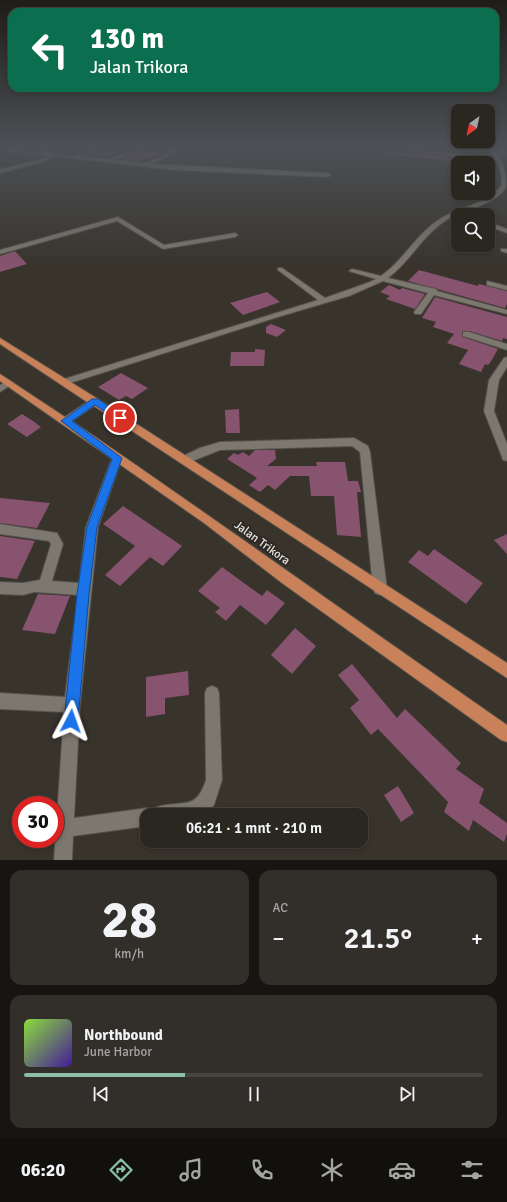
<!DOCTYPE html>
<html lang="id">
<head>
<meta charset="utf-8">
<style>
  body { margin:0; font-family:Signika,sans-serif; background:#322f2a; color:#f1f3f6; height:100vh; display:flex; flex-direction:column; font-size:15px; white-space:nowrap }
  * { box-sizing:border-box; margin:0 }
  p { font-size:13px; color:#a5a5a5 }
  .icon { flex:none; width:22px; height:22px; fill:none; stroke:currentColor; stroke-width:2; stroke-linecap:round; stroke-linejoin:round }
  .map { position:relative; height:860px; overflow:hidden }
  .details { display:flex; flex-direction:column; gap:10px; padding:10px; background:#171512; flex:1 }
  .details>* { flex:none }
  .guide { position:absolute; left:8px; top:8px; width:491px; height:84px; border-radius:12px; box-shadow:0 2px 6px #0003,0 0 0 1px #46443f; background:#0b6e4f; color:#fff; overflow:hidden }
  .needle { width:26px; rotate:213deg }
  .buttons { position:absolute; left:451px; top:104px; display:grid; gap:8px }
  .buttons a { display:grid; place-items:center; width:44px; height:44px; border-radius:8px; background:#2a2721; box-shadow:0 2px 6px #0003,0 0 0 1px #46443f; font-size:20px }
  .speed { position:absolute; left:12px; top:796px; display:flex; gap:8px; font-size:20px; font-weight:700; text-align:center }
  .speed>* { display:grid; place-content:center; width:52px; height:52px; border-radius:50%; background:#2a2721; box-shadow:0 2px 6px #0003,0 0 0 1px #46443f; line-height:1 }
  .speed .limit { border:6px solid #d22; background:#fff; color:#111 }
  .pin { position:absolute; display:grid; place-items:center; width:34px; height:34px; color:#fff; margin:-17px; border:2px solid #fff; border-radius:50%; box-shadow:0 1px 4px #0007 }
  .me { position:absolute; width:44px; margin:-22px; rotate:4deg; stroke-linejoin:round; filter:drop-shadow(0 0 3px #0008) }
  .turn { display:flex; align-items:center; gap:14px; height:84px; padding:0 16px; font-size:18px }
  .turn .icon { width:52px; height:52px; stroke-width:2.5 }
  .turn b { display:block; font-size:28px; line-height:34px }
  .big { font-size:30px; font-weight:600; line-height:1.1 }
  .details .tile { flex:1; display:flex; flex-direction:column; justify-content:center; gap:6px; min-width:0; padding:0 14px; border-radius:12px; background:#322f2a }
  .details .dial { align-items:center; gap:0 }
  .dial b { font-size:52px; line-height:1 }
  .song { display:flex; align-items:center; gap:12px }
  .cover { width:48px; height:48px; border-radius:6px; background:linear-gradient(135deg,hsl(90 70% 55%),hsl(260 70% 35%)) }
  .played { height:4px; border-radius:2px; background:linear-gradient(90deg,#8abfa5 35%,#46443f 35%) }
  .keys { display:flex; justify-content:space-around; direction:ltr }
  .heat { display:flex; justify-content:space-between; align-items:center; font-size:22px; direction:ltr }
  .details .tiles { flex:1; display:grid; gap:10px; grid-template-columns:1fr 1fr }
  .tile:last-child { grid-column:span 2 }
  .trip { position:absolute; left:140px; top:808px; width:228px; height:40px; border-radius:12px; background:#2a2721; box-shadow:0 2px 6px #0003,0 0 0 1px #46443f; font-weight:600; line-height:40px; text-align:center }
  .tab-bar { display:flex; height:64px; justify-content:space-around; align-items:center; background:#11100d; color:#a5a5a5 }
  .tab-bar .icon { width:28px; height:28px }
  .tab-bar .selected { color:#8abfa5 }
  .tab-bar b { font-size:18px; color:#f1f3f6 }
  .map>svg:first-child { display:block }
  .building { fill:#87536e }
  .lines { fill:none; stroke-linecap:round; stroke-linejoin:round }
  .minor-casing { stroke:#53504a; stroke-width:2 }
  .major-casing { stroke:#53504a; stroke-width:2 }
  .minor { fill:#7c776f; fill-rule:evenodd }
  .major { fill:#c88158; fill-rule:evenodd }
  .route { fill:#1a73e8; stroke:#114b97 }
  .labels { text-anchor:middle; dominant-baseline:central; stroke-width:4; stroke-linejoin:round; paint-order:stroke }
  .near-street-label { font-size:12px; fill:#e7e4df; stroke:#2e2a23 }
</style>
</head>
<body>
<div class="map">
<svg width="507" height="860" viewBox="0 0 507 860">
  <rect width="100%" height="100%" fill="#38342c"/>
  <g class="building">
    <polygon points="106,147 137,147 106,157 88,155"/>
    <polygon points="150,147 157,147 166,152 140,161 122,159"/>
    <polygon points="402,147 449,147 448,152"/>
    <polygon points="383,150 447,157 446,160 383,154"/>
    <polygon points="15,251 27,264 0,272 0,256"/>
    <polygon points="419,270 478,286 479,284 507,291 507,304 505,308 408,281"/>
    <polygon points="389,285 400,290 402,288 425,294 415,309 386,299 390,296 380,292"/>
    <polygon points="267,292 280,302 243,315 230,303"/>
    <polygon points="435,297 507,317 507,339 503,338 502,341 469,331 462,331 463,337 498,349 490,363 488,365 485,364 481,372 459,364 468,350 447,343 454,334 433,327 436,322 422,318"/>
    <polygon points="271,324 286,330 277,337 266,333 266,327"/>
    <polygon points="255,349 265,350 264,366 230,366 231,352 255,352"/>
    <polygon points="121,373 148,388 132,399 126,396 119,400 98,387"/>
    <polygon points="239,409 240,433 226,433 225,410"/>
    <polygon points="22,414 33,421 41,427 27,437 7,424"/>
    <polygon points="255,450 275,450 276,459 267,466 317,466 316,462 345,462 348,481 358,481 361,492 357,492 361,537 337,535 334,496 311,496 309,476 290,476 275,490 268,485 260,492 249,485 257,478 227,459 234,453 238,455 243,452 249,456"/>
    <polygon points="0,498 50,503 37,528 0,523"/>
    <polygon points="123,506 182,546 163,566 150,557 120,586 105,575 135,546 103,524"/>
    <polygon points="507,534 507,554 494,540"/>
    <polygon points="0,536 35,541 17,579 0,577"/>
    <polygon points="434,549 483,583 466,604 408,562 419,550 428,556"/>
    <polygon points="222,567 262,596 267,590 285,603 266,625 240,605 226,621 215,612 220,608 198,591"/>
    <polygon points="38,594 70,596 55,634 22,630"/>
    <polygon points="295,628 316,646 292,674 271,655"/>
    <polygon points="352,664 397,718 405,709 461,763 456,769 484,789 479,803 507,823 507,834 504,842 473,820 469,831 444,812 448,802 378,729 371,735 350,708 359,700 338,675"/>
    <polygon points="188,671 189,695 165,698 165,714 146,717 146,677"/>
    <polygon points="398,786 414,813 401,822 384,795"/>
  </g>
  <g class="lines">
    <defs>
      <g id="minor">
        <polygon points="50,147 57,147 43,152 73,156 98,147 105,147 79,156 108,159 142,147 149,147 115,160 145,163 172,152 158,147 165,147 176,150 182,147 188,147 152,164 328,173 331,175 328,177 174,170 54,156 43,162 0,173 0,169 39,160 48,156 0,150 0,148 37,152"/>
        <path d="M371 147H387L495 158 489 147 507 152V154L497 152C502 161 507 176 506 186 500 203 466 209 451 217 422 234 413 259 388 278L436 289 437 291 507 310V314L434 295 421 314H415L414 312 428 293 383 281 349 296 281 316 67 384H61L59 382 61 380 318 300 278 270V268H282L325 298 370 282 376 279 349 271 352 269 381 276C404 260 416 234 440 219 457 208 490 203 501 186L502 176 497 161Z"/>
        <polygon points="118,217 164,245 235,233 238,235 235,237 163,249 117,221 0,254 0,250"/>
        <polygon points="488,222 507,229 507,233 488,226"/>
        <polygon points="501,249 507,249 507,253 501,251"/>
        <polygon points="487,281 507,286 507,290 487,285"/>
        <polygon points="463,332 469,332 507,344 507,350 463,336"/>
        <polygon points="507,357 507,367 499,380 494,411 507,444 507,461 503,460 502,457 484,411 489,380 504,358"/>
        <polygon points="9,380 14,383 0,392 0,385"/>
        <polygon points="354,438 368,446 370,452 387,589 385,593 380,595 375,593 373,589 360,452 352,446 220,450 185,464 181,463 180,460 181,457 200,448 220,442"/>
        <path d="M117 454 121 455 122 458 98 527 80 705 74 818 147 808 151 810C155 807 160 806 166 805 190 802 197 806 206 780L205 693 207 688 212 686 217 688 219 693 222 780 214 805 204 815H147V826L73 836 72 860H54L64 712 0 709V693L65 697 78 595 34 592 23 595 0 594V582L23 583 40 580 51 544 49 541 0 534V524L57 533 63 544 52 581 79 583 86 527 112 458 113 455Z"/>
      </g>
      <path id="major" d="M0 338 98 399 507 663V678L94 406 72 421C218 521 362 624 507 725V742L501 740 282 583 204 523 0 381V374L65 417 87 402 0 344Z"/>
    </defs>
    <use href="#minor" class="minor-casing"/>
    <use href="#major" class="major-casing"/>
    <use href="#minor" class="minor"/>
    <use href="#major" class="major"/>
  </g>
  <linearGradient id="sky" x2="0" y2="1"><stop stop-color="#1f1d18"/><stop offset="0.55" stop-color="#4d5056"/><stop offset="1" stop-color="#4d5056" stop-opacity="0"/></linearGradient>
  <rect width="507" height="267" fill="url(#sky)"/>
  <polygon class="route" points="92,399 98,399 125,418 124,420 117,420 95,405 72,421 122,458 97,527 89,594 78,721 76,726 71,728 66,726 64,721 77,594 87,527 112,459 61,421"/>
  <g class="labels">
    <g class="near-street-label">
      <text transform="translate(262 543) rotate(36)">Jalan Trikora</text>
    </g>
  </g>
</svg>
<div class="buttons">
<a><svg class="needle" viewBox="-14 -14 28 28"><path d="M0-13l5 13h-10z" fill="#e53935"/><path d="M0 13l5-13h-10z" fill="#a5a5a5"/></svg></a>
<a><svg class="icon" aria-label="sound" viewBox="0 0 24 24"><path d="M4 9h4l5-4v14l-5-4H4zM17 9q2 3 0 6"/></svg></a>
<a><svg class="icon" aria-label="search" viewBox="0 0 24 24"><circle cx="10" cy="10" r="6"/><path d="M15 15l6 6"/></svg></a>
</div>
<div class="speed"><div class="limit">30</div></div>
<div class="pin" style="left:120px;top:418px;background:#d93025"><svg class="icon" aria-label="arrive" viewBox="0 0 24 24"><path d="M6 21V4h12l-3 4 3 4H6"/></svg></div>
<svg class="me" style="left:71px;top:721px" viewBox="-20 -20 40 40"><path d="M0-17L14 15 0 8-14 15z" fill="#1a73e8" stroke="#fff" stroke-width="4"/></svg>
<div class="trip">06:21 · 1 mnt · 210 m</div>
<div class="guide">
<div class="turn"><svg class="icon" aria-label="left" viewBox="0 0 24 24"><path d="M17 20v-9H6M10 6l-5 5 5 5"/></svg><div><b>130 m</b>Jalan Trikora</div></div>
</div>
</div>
<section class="details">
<div class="tiles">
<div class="tile dial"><b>28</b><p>km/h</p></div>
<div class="tile"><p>AC</p>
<div class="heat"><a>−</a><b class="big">21.5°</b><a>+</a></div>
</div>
<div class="tile">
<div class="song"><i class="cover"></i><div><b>Northbound</b><p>June Harbor</p></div></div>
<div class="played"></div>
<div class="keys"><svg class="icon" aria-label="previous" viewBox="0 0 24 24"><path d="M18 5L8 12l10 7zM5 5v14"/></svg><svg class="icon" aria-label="pause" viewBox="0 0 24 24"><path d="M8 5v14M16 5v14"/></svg><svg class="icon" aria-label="next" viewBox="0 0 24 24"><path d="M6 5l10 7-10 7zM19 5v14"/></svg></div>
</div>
</div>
</section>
<nav class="tab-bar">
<b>06:20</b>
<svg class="icon selected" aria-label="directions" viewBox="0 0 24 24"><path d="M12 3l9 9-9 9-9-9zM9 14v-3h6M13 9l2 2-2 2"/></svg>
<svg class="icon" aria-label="music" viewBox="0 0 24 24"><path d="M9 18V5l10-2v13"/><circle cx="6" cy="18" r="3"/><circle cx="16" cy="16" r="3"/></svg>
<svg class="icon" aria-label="phone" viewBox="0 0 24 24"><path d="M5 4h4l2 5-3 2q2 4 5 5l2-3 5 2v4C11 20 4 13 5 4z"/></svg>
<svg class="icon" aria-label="climate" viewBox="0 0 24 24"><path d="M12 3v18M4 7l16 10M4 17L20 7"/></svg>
<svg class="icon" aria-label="car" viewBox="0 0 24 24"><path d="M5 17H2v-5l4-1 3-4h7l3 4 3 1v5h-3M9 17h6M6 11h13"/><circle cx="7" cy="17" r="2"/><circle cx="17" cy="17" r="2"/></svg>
<svg class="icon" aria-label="filters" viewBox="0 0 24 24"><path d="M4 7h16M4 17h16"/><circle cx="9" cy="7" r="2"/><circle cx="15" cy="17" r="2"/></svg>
</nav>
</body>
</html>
